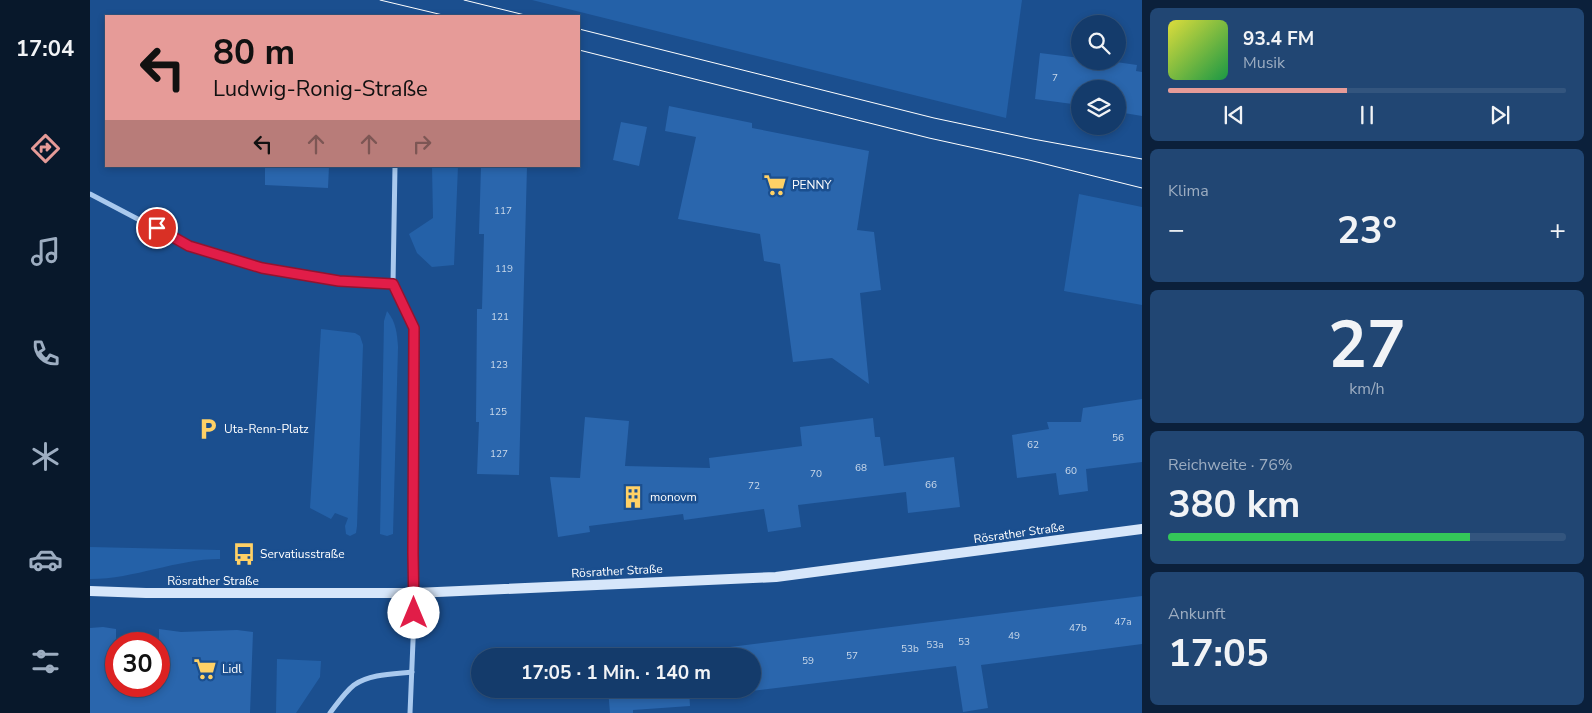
<!DOCTYPE html>
<html lang="de">
<head>
<meta charset="utf-8">
<style>
  body { margin:0; font-family:"Nunito Sans",sans-serif; background:#214673; color:#f1f3f6; height:100vh; display:flex; flex-direction:column; font-size:19px; white-space:nowrap }
  * { box-sizing:border-box; margin:0 }
  p { font-size:16px; color:#9dadc1 }
  .icon { flex:none; width:28px; height:28px; fill:none; stroke:currentColor; stroke-width:2; stroke-linecap:round; stroke-linejoin:round }
  .map { position:relative; flex:1; overflow:hidden }
  .sheet { display:flex; flex-direction:column; gap:8px; padding:8px; background:#0b203b; width:450px }
  .sheet>* { flex:none }
  .hud { position:absolute; left:15px; top:15px; width:475px; height:152px; border-radius:0px; box-shadow:0 2px 8px #0003,0 0 0 1px #33557e; background:#e69b98; color:#111; overflow:hidden }
  .controls { position:absolute; left:981px; top:15px; display:grid; gap:10px }
  .controls a { display:grid; place-items:center; width:55px; height:55px; border-radius:50%; background:#143b6b; box-shadow:0 2px 8px #0003,0 0 0 1px #33557e; font-size:25px }
  .speed { position:absolute; left:15px; top:632px; display:flex; gap:10px; font-size:25px; font-weight:700; text-align:center }
  .speed>* { display:grid; place-content:center; width:65px; height:65px; border-radius:50%; background:#143b6b; box-shadow:0 2px 8px #0003,0 0 0 1px #33557e; line-height:1 }
  .speed .limit { border:8px solid #d22; background:#fff; color:#111 }
  .pin { position:absolute; display:grid; place-items:center; width:42px; height:42px; color:#fff; margin:-21px; border:2px solid #fff; border-radius:50%; box-shadow:0 1px 5px #0007 }
  .me { position:absolute; width:55px; margin:-28px; rotate:0deg; stroke-linejoin:round; filter:drop-shadow(0 0 4px #0008) }
  .turn { display:flex; align-items:center; gap:18px; height:105px; padding:0 25px; font-size:22px }
  .turn .icon { width:65px; height:65px; stroke-width:2.5 }
  .turn b { display:block; font-size:35px; line-height:42px }
  .lanes { display:flex; align-items:center; height:48px; padding:0 25px; background:#0003; justify-content:center; gap:25px; direction:ltr }
  .lanes .off { opacity:.35 }
  .big { font-size:38px; font-weight:700; line-height:1.1 }
  .sheet .card { flex:1; display:flex; flex-direction:column; justify-content:center; gap:8px; min-width:0; padding:0 18px; border-radius:8px; background:#214673 }
  .sheet .dial { align-items:center; gap:0 }
  .dial b { font-size:65px; line-height:1 }
  .song { display:flex; align-items:center; gap:15px }
  .cover { width:60px; height:60px; border-radius:8px; background:linear-gradient(135deg,hsl(60 70% 55%),hsl(140 70% 35%)) }
  .played { height:5px; border-radius:2px; background:linear-gradient(90deg,#e69b98 45%,#33557e 45%) }
  .keys { display:flex; justify-content:space-around; direction:ltr }
  .heat { display:flex; justify-content:space-between; align-items:center; font-size:28px; direction:ltr }
  .charge { height:8px; border-radius:4px; background:linear-gradient(90deg,#34c759 76%,#33557e 0) }
  .trip { position:absolute; left:381px; top:648px; width:290px; height:50px; border-radius:25px; background:#143b6b; box-shadow:0 2px 8px #0003,0 0 0 1px #33557e; font-weight:700; line-height:50px; text-align:center }
  main { display:flex; flex:1; min-height:0 }
  .tabs { display:flex; flex-direction:column; width:90px; justify-content:space-around; align-items:center; background:#08182b; color:#9dadc1 }
  .tabs .icon { width:35px; height:35px }
  .tabs .current { color:#e69b98 }
  .tabs b { font-size:22px; color:#f1f3f6 }
  .map>svg:first-child { display:block }
  .green { fill:#2461a8 }
  .building { fill:#2a66ad }
  .lines { fill:none; stroke-linecap:round; stroke-linejoin:round }
  .street { stroke:#a9c9ee; stroke-width:5 }
  .secondary { stroke:#d6e6fa; stroke-width:10 }
  .tram { stroke:#fff; stroke-width:1 }
  .route-casing { stroke:#92132f; stroke-width:12 }
  .route { stroke:#e11d48; stroke-width:9 }
  .labels { text-anchor:middle; dominant-baseline:central; stroke-width:5; stroke-linejoin:round; paint-order:stroke }
  .number-label { font-size:10px; fill:#cad9ea }
  .poi-label { font-size:12px; fill:#fff; stroke:#1b4f8f; text-anchor:start }
  .street-label { font-size:12px; fill:#fff; stroke:#1b4f8f }
</style>
</head>
<body>
<main>
<nav class="tabs">
<b>17:04</b>
<svg class="icon current" aria-label="directions" viewBox="0 0 24 24"><path d="M12 3l9 9-9 9-9-9zM9 14v-3h6M13 9l2 2-2 2"/></svg>
<svg class="icon" aria-label="music" viewBox="0 0 24 24"><path d="M9 18V5l10-2v13"/><circle cx="6" cy="18" r="3"/><circle cx="16" cy="16" r="3"/></svg>
<svg class="icon" aria-label="phone" viewBox="0 0 24 24"><path d="M5 4h4l2 5-3 2q2 4 5 5l2-3 5 2v4C11 20 4 13 5 4z"/></svg>
<svg class="icon" aria-label="climate" viewBox="0 0 24 24"><path d="M12 3v18M4 7l16 10M4 17L20 7"/></svg>
<svg class="icon" aria-label="car" viewBox="0 0 24 24"><path d="M5 17H2v-5l4-1 3-4h7l3 4 3 1v5h-3M9 17h6M6 11h13"/><circle cx="7" cy="17" r="2"/><circle cx="17" cy="17" r="2"/></svg>
<svg class="icon" aria-label="filters" viewBox="0 0 24 24"><path d="M4 7h16M4 17h16"/><circle cx="9" cy="7" r="2"/><circle cx="15" cy="17" r="2"/></svg>
</nav>
<div class="map">
<svg width="1052" height="713" viewBox="0 0 1052 713">
  <rect width="100%" height="100%" fill="#1b4f8f"/>
  <g class="green">
    <polygon points="442,0 932,0 916,118"/>
    <polygon points="342,166 368,166 364,265 342,267 327,253 319,234 343,218"/>
    <polygon points="989,194 1052,207 1052,305 974,291"/>
    <path d="M297 311C306 322 307 333 308 347L303 534 297 536 290 534 294 321Z"/>
    <polygon points="231,329 265,333 270,336 273,345 267,526 266,533 260,536 256,534 255,526 258,518 245,513 241,519 220,508"/>
    <path d="M0 547 130 550V559C86 559 45 579 0 579Z"/>
    <polygon points="187,659 231,661 230,677 206,713 186,713"/>
  </g>
  <g class="building">
    <polygon points="950,53 990,58 990,61 1019,61 1047,65 1046,71 1052,72 1052,116 1028,112 1028,89 990,89 990,105 945,99"/>
    <polygon points="579,106 662,123 662,128 779,151 767,230 784,232 791,290 770,293 779,384 742,358 703,362 690,264 674,261 670,234 588,219 606,137 575,131"/>
    <polygon points="531,122 557,127 549,166 523,160"/>
    <polygon points="175,166 239,166 238,188 175,185"/>
    <polygon points="391,166 437,166 429,475 387,474 389,422 386,422 387,309 392,309 394,234 389,234"/>
    <polygon points="1052,399 1052,462 996,469 998,491 969,495 966,473 927,478 922,435 959,429 957,422 991,422 993,408"/>
    <polygon points="495,417 539,421 535,466 620,468 619,458 712,446 710,427 783,418 785,437 790,437 794,466 864,457 870,507 818,513 816,492 708,505 711,527 678,532 674,509 594,520 593,514 499,526 500,532 468,537 460,477 490,478"/>
    <polygon points="1052,596 1052,644 891,665 898,708 873,712 866,666 645,693 645,689 662,689 662,656 641,656 640,647"/>
    <polygon points="13,627 26,629 26,686 69,686 69,629 91,632 147,630 163,632 160,713 0,713 0,628"/>
    <polygon points="518,689 599,689 600,706 543,710 543,713 520,713"/>
  </g>
  <g class="lines">
    <g class="street">
      <polyline points="305,166 303,284 324,328 323,553 325,593 320,713"/>
      <polyline points="0,194 99,246 172,268 249,281 303,284"/>
      <path d="M240 713C247 704 255 692 264 685 280 674 303 674 322 672"/>
    </g>
    <polyline class="secondary" points="0,591 56,593 325,593 686,577 1052,529"/>
    <g class="tram">
      <polyline points="290,0 357,16"/>
      <polyline points="374,0 439,16"/>
      <polyline points="489,29 844,118 943,139 1052,159"/>
      <polyline points="489,50 839,138 939,160 1052,188"/>
    </g>
  </g>
  <g class="lines">
    <defs>
      <polyline id="route" points="67,228 99,246 172,268 249,281 303,284 324,328 323,553 324,613"/>
    </defs>
    <use href="#route" class="route-casing"/>
    <use href="#route" class="route"/>
  </g>
  <defs>
    <symbol id="supermarket-bare" viewBox="-9 -9 18 18"><path d="M-6-5.5h2.5l.6 2H6L4.5 2H-2.5L-4.4-4H-6ZM-1.5 3.2a1.3 1.3 0 1 0 .1 0ZM3 3.2a1.3 1.3 0 1 0 .1 0Z" fill="#ffd166" stroke="#1b4f8f" stroke-width="2.5" paint-order="stroke"/></symbol>
    <symbol id="parking-bare" viewBox="-9 -9 18 18"><path d="M-3.5-5.5H1a3.5 3.5 0 0 1 0 7H-1V5.5H-3.5ZM-1-3.4V-.6H.8a1.4 1.4 0 0 0 0-2.8Z" fill="#ffd166" stroke="#1b4f8f" stroke-width="2.5" paint-order="stroke"/></symbol>
    <symbol id="building-bare" viewBox="-9 -9 18 18"><path d="M-4-6H4V6H1V3H-1V6H-4ZM-2.5-4.3h1.7v1.8h-1.7ZM.8-4.3h1.7v1.8H.8ZM-2.5-1h1.7V.8h-1.7ZM.8-1h1.7V.8H.8Z" fill="#ffd166" stroke="#1b4f8f" stroke-width="2.5" paint-order="stroke"/></symbol>
    <symbol id="bus-bare" viewBox="-9 -9 18 18"><path d="M-5-6H5V4H4V6H2V4H-2V6H-4V4H-5ZM-3.5-4V0h7V-4ZM-3.5 1.2v1.5H-2V1.2ZM2 1.2v1.5H3.5V1.2Z" fill="#ffd166" stroke="#1b4f8f" stroke-width="2.5" paint-order="stroke"/></symbol>
  </defs>
  <g fill-rule="evenodd">
    <use href="#supermarket-bare" x="669" y="169" width="32" height="32"/>
    <use href="#parking-bare" x="102" y="413" width="32" height="32"/>
    <use href="#building-bare" x="527" y="481" width="32" height="32"/>
    <use href="#bus-bare" x="138" y="538" width="32" height="32"/>
    <use href="#supermarket-bare" x="99" y="653" width="32" height="32"/>
  </g>
  <g class="labels">
    <g class="number-label">
      <text x="965" y="78">7</text>
      <text x="413" y="211">117</text>
      <text x="414" y="269">119</text>
      <text x="410" y="317">121</text>
      <text x="409" y="365">123</text>
      <text x="408" y="412">125</text>
      <text x="1028" y="438">56</text>
      <text x="943" y="445">62</text>
      <text x="409" y="454">127</text>
      <text x="771" y="468">68</text>
      <text x="981" y="471">60</text>
      <text x="726" y="474">70</text>
      <text x="841" y="485">66</text>
      <text x="664" y="486">72</text>
      <text x="1033" y="622">47a</text>
      <text x="988" y="628">47b</text>
      <text x="924" y="636">49</text>
      <text x="874" y="642">53</text>
      <text x="845" y="645">53a</text>
      <text x="820" y="649">53b</text>
      <text x="762" y="656">57</text>
      <text x="718" y="661">59</text>
    </g>
    <g class="poi-label">
      <text x="702" y="185">PENNY</text>
      <text x="134" y="429">Uta-Renn-Platz</text>
      <text x="560" y="497">monovm</text>
      <text x="170" y="554">Servatiusstraße</text>
      <text x="132" y="669">Lidl</text>
    </g>
    <g class="street-label">
      <text transform="translate(929 533) rotate(-8)">Rösrather Straße</text>
      <text transform="translate(527 571) rotate(-3)">Rösrather Straße</text>
      <text x="123" y="581">Rösrather Straße</text>
    </g>
  </g>
</svg>
<div class="controls">
<a><svg class="icon" aria-label="search" viewBox="0 0 24 24"><circle cx="10" cy="10" r="6"/><path d="M15 15l6 6"/></svg></a>
<a><svg class="icon" aria-label="layers" viewBox="0 0 24 24"><path d="M12 4l9 5-9 5-9-5zM3 14l9 5 9-5"/></svg></a>
</div>
<div class="speed"><div class="limit">30</div></div>
<div class="pin" style="left:67px;top:228px;background:#d93025"><svg class="icon" aria-label="arrive" viewBox="0 0 24 24"><path d="M6 21V4h12l-3 4 3 4H6"/></svg></div>
<svg class="me" style="left:324px;top:613px" viewBox="-20 -20 40 40"><circle r="19" fill="#fff"/><path d="M0-13L10 11 0 6-10 11z" fill="#e11d48"/></svg>
<div class="trip">17:05 · 1 Min. · 140 m</div>
<div class="hud">
<div class="turn"><svg class="icon" aria-label="left" viewBox="0 0 24 24"><path d="M17 20v-9H6M10 6l-5 5 5 5"/></svg><div><b>80 m</b>Ludwig-Ronig-Straße</div></div>
<div class="lanes"><svg class="icon" aria-label="left" viewBox="0 0 24 24"><path d="M17 20v-9H6M10 6l-5 5 5 5"/></svg><svg class="icon off" aria-label="ahead" viewBox="0 0 24 24"><path d="M12 20V5M6 11l6-6 6 6"/></svg><svg class="icon off" aria-label="ahead" viewBox="0 0 24 24"><path d="M12 20V5M6 11l6-6 6 6"/></svg><svg class="icon off" aria-label="right" viewBox="0 0 24 24"><path d="M7 20v-9h11M14 6l5 5-5 5"/></svg></div>
</div>
</div>
<section class="sheet">
<div class="card">
<div class="song"><i class="cover"></i><div><b>93.4 FM</b><p>Musik</p></div></div>
<div class="played"></div>
<div class="keys"><svg class="icon" aria-label="previous" viewBox="0 0 24 24"><path d="M18 5L8 12l10 7zM5 5v14"/></svg><svg class="icon" aria-label="pause" viewBox="0 0 24 24"><path d="M8 5v14M16 5v14"/></svg><svg class="icon" aria-label="next" viewBox="0 0 24 24"><path d="M6 5l10 7-10 7zM19 5v14"/></svg></div>
</div>
<div class="card"><p>Klima</p>
<div class="heat"><a>−</a><b class="big">23°</b><a>+</a></div>
</div>
<div class="card dial"><b>27</b><p>km/h</p></div>
<div class="card"><p>Reichweite · 76%</p><b class="big">380 km</b><div class="charge"></div></div>
<div class="card"><p>Ankunft</p><b class="big">17:05</b></div>
</section>
</main>
</body>
</html>
